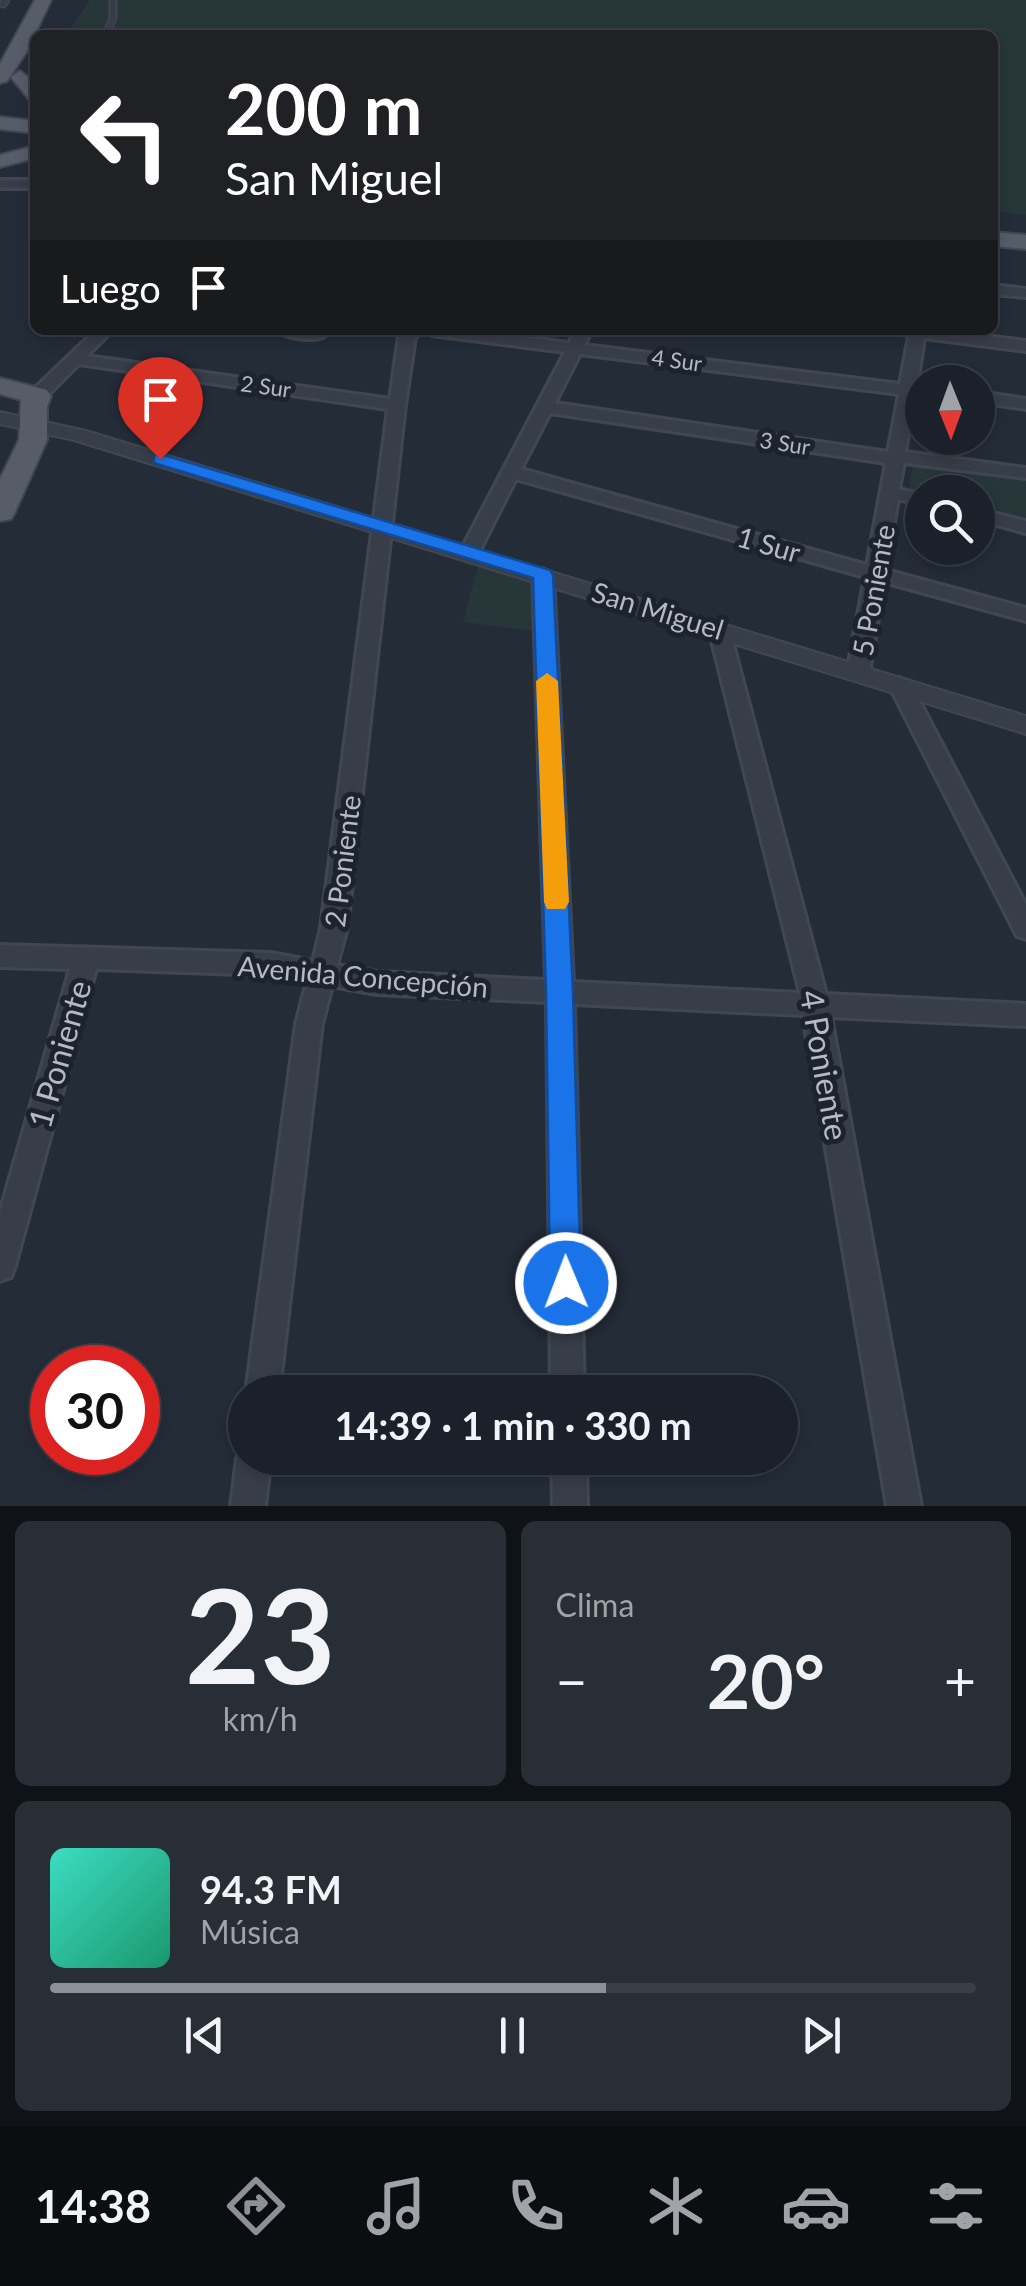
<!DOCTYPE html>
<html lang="es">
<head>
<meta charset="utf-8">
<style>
  body { margin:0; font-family:Lato,sans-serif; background:#282e36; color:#f1f3f6; height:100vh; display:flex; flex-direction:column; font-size:38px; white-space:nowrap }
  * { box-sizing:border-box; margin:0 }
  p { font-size:32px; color:#a0a3a8 }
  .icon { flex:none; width:55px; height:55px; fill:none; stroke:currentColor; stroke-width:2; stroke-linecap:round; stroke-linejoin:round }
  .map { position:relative; height:1506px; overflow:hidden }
  .side { display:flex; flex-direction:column; gap:15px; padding:15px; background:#0f1217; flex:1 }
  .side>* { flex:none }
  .top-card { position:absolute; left:30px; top:30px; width:968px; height:305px; border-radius:15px; box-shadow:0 5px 15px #0003,0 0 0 2px #393e47; background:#202124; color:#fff; overflow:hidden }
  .needle { width:65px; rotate:179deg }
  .buttons { position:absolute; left:905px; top:365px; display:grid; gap:20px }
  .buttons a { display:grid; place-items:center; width:90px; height:90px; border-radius:50%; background:#1b212a; box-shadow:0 5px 15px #0003,0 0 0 2px #393e47; font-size:50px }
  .speed { position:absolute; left:30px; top:1345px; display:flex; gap:20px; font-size:50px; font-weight:700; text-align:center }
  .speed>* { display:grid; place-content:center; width:130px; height:130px; border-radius:50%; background:#1b212a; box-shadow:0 5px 15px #0003,0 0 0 2px #393e47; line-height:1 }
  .speed .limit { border:15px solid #d22; background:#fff; color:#111 }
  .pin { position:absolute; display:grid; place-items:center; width:85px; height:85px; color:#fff; margin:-102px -42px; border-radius:50% 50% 50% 0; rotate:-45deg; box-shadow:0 0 10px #0007 }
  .pin .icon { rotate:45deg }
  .me { position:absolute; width:110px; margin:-55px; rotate:359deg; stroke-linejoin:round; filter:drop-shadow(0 0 8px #0008) }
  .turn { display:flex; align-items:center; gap:35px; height:210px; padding:0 30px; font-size:45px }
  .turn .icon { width:130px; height:130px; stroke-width:2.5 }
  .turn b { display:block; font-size:70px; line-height:85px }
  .then { display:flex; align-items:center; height:95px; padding:0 30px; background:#0003; gap:20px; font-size:38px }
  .big { font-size:75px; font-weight:700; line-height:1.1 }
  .side .card { flex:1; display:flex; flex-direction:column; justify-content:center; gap:15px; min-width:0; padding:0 35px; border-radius:15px; background:#282e36 }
  .side .dial { align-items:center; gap:0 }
  .dial b { font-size:130px; line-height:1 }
  .song { display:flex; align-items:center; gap:30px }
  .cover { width:120px; height:120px; border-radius:15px; background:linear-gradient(135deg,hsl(170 70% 55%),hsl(160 70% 35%)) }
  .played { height:10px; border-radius:5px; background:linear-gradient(90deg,#8c9099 60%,#393e47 60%) }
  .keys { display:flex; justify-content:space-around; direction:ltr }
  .heat { display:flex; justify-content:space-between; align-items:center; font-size:55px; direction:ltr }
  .side .tiles { flex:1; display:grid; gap:15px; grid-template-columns:1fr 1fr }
  .card:last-child { grid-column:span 2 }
  .trip { position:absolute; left:228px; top:1375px; width:570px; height:100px; border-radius:50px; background:#1b212a; box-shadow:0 5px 15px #0003,0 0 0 2px #393e47; font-weight:700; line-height:100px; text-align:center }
  .dock { display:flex; height:160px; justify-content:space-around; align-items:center; background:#0b0d11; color:#a0a3a8 }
  .dock .icon { width:70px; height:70px }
  .dock .on { color:#8c9099 }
  .dock b { font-size:45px; color:#f1f3f6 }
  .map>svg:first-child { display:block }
  .green { fill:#263639 }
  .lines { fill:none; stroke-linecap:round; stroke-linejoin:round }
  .service-casing { stroke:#414752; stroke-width:9 }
  .minor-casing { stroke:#414752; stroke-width:6 }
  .tertiary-casing { stroke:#414752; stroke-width:4 }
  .primary-casing { stroke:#414752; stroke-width:4 }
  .service { stroke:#383e49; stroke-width:6 }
  .minor { fill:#383e49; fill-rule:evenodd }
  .tertiary { fill:#383e49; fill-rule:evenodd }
  .primary { fill:#565d69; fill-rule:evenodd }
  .route { fill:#1a73e8; stroke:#114b97; stroke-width:2.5 }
  .slow { fill:#f59e0b }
  .labels { text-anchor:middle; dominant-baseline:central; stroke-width:10; stroke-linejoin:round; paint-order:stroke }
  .far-street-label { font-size:22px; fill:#b3b9c5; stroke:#1d232e }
  .street-label { font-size:28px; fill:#b3b9c5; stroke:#1d232e }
  .near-street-label { font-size:32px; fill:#b3b9c5; stroke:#1d232e }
</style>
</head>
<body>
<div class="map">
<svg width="1026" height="1506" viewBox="0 0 1026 1506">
  <rect width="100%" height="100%" fill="#242c38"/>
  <g class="green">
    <polygon points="90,0 1026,0 1026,215 993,211 992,35 66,35"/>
    <polygon points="913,464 1026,479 1026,520 978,507 978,492 909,489"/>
    <polygon points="478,566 529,580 535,591 534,631 463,622"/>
  </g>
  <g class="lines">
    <defs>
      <g id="service">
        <polyline points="3,4 6,0"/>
        <polyline points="106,35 113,18 113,0"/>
      </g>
      <g id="minor">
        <rect x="0" y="180" width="35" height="8"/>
        <polygon points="992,285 1026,289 1026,297 992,294"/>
        <polygon points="96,330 113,330 87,356 390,399 399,336 405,330 423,330 415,338 405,405 347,928 337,965 377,972 546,980 533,575 543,569 553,575 573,982 800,993 709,629 719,622 729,629 826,994 1026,1004 1026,1026 831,1017 921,1506 887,1506 803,1015 574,1004 584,1392 551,1392 547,1002 377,994 332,986 322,1024 279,1392 246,1392 296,1024 307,981 271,975 96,969 15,1266 11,1277 0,1281 0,1212 70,969 0,967 0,945 271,953 313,961 321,928 388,409 79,364 43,400 31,400 31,392"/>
        <path d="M275 330H316L326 335C315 343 286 338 275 330Z"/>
        <path d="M424 330H468L569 343 576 330H592L584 345 900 384 909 336 892 330H937L1026 341V351L924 338 917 385H922V395H915L905 452 1026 468V478L904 463 899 489 922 495V505L898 499 886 570 1026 608V621L884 582 869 673 865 678H851L847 673 865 577 516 479 477 556H463L460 552 565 352 432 335ZM580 354 899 394 888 452 555 403ZM550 413 886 463 867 565 521 469Z"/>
        <polygon points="978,392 1026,399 1026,409 978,402"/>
        <polygon points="978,509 1026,521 1026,533 978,520"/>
        <polygon points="900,678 911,685 1026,905 1026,939 1017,936 889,685"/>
        <polygon points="245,1445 245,1458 271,1458 265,1506 231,1506 237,1458"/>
        <polygon points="552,1458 586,1458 587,1506 553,1506"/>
      </g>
      <polygon id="tertiary" points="0,412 86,431 1026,716 1026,734 74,440 0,424"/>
      <g id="primary">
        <polygon points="35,0 51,0 27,51 7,81 0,83 0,64"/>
        <polygon points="20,71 35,82 35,100 28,98 11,77"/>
        <polygon points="0,117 35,121 35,133 0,129"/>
        <polygon points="35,146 35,158 0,167 0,155"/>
        <polygon points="992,232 1026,235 1026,249 992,246"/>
        <polygon points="0,378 47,390 51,396 47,407 47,440 15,512 11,519 0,521 0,479 19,440 21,400 0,394"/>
      </g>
    </defs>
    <use href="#service" class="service-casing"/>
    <use href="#minor" class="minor-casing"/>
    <use href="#tertiary" class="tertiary-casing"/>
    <use href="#primary" class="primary-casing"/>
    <use href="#service" class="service"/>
    <use href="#minor" class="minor"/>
    <use href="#tertiary" class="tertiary"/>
    <use href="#primary" class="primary"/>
  </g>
  <polygon class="route" points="160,454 550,570 553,575 573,992 581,1283 577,1294 566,1299 554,1294 550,1283 546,992 533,578 154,463 154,455"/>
  <polygon class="slow" points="547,673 558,681 569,902 565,909 547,909 544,902 536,681"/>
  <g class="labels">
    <g class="far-street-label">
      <text transform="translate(677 360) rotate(8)">4 Sur</text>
      <text transform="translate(266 386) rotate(8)">2 Sur</text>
      <text transform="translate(785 443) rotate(9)">3 Sur</text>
    </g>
    <g class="street-label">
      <text transform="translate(769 544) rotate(16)">1 Sur</text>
      <text transform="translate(873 590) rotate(-80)">5 Poniente</text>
      <text transform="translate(658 610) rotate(17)">San Miguel</text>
      <text transform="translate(342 861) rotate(-83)">2 Poniente</text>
      <text transform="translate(363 976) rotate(5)">Avenida Concepción</text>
    </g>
    <g class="near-street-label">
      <text transform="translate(59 1054) rotate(-74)">1 Poniente</text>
      <text transform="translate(825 1065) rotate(80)">4 Poniente</text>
    </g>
  </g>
</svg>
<div class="buttons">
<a><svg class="needle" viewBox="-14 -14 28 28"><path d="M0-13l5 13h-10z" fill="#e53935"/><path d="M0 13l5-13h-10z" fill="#a0a3a8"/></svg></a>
<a><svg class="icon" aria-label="search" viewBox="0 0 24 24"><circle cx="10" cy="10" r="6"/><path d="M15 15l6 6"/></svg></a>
</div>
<div class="speed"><div class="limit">30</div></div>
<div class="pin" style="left:160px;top:459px;background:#d93025"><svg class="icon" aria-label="arrive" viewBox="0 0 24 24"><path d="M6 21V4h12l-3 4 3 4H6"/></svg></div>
<svg class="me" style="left:566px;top:1283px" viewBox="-20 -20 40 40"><circle r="17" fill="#1a73e8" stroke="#fff" stroke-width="3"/><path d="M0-11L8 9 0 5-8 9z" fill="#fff"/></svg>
<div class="trip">14:39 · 1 min · 330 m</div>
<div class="top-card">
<div class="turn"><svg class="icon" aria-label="left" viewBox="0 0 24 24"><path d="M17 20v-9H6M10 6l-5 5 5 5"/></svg><div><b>200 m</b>San Miguel</div></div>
<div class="then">Luego<svg class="icon" aria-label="arrive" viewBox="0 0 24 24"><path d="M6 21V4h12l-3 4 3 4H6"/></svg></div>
</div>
</div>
<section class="side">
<div class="tiles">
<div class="card dial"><b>23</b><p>km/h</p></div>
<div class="card"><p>Clima</p>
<div class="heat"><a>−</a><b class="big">20°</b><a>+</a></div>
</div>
<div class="card">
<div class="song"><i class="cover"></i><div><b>94.3 FM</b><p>Música</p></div></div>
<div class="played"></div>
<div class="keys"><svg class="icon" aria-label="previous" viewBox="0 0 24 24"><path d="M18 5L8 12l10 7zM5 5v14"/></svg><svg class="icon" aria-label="pause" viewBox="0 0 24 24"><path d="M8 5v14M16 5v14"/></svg><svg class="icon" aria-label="next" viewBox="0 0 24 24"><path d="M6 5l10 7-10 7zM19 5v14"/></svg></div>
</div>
</div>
</section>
<nav class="dock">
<b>14:38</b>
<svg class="icon on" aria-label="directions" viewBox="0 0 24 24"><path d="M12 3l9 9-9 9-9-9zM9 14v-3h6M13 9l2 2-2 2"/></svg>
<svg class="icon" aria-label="music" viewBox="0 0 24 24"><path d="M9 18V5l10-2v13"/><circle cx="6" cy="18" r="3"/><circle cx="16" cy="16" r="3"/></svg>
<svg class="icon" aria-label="phone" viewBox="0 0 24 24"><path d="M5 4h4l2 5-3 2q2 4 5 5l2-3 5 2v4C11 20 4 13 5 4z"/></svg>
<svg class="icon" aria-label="climate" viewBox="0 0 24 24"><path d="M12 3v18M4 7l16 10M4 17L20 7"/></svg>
<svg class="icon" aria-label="car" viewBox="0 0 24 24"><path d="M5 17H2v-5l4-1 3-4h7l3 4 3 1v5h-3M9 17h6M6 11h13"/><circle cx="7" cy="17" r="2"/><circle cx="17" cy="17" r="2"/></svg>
<svg class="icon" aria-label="filters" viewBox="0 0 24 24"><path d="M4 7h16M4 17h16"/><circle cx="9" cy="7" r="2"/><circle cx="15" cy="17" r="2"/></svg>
</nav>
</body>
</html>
